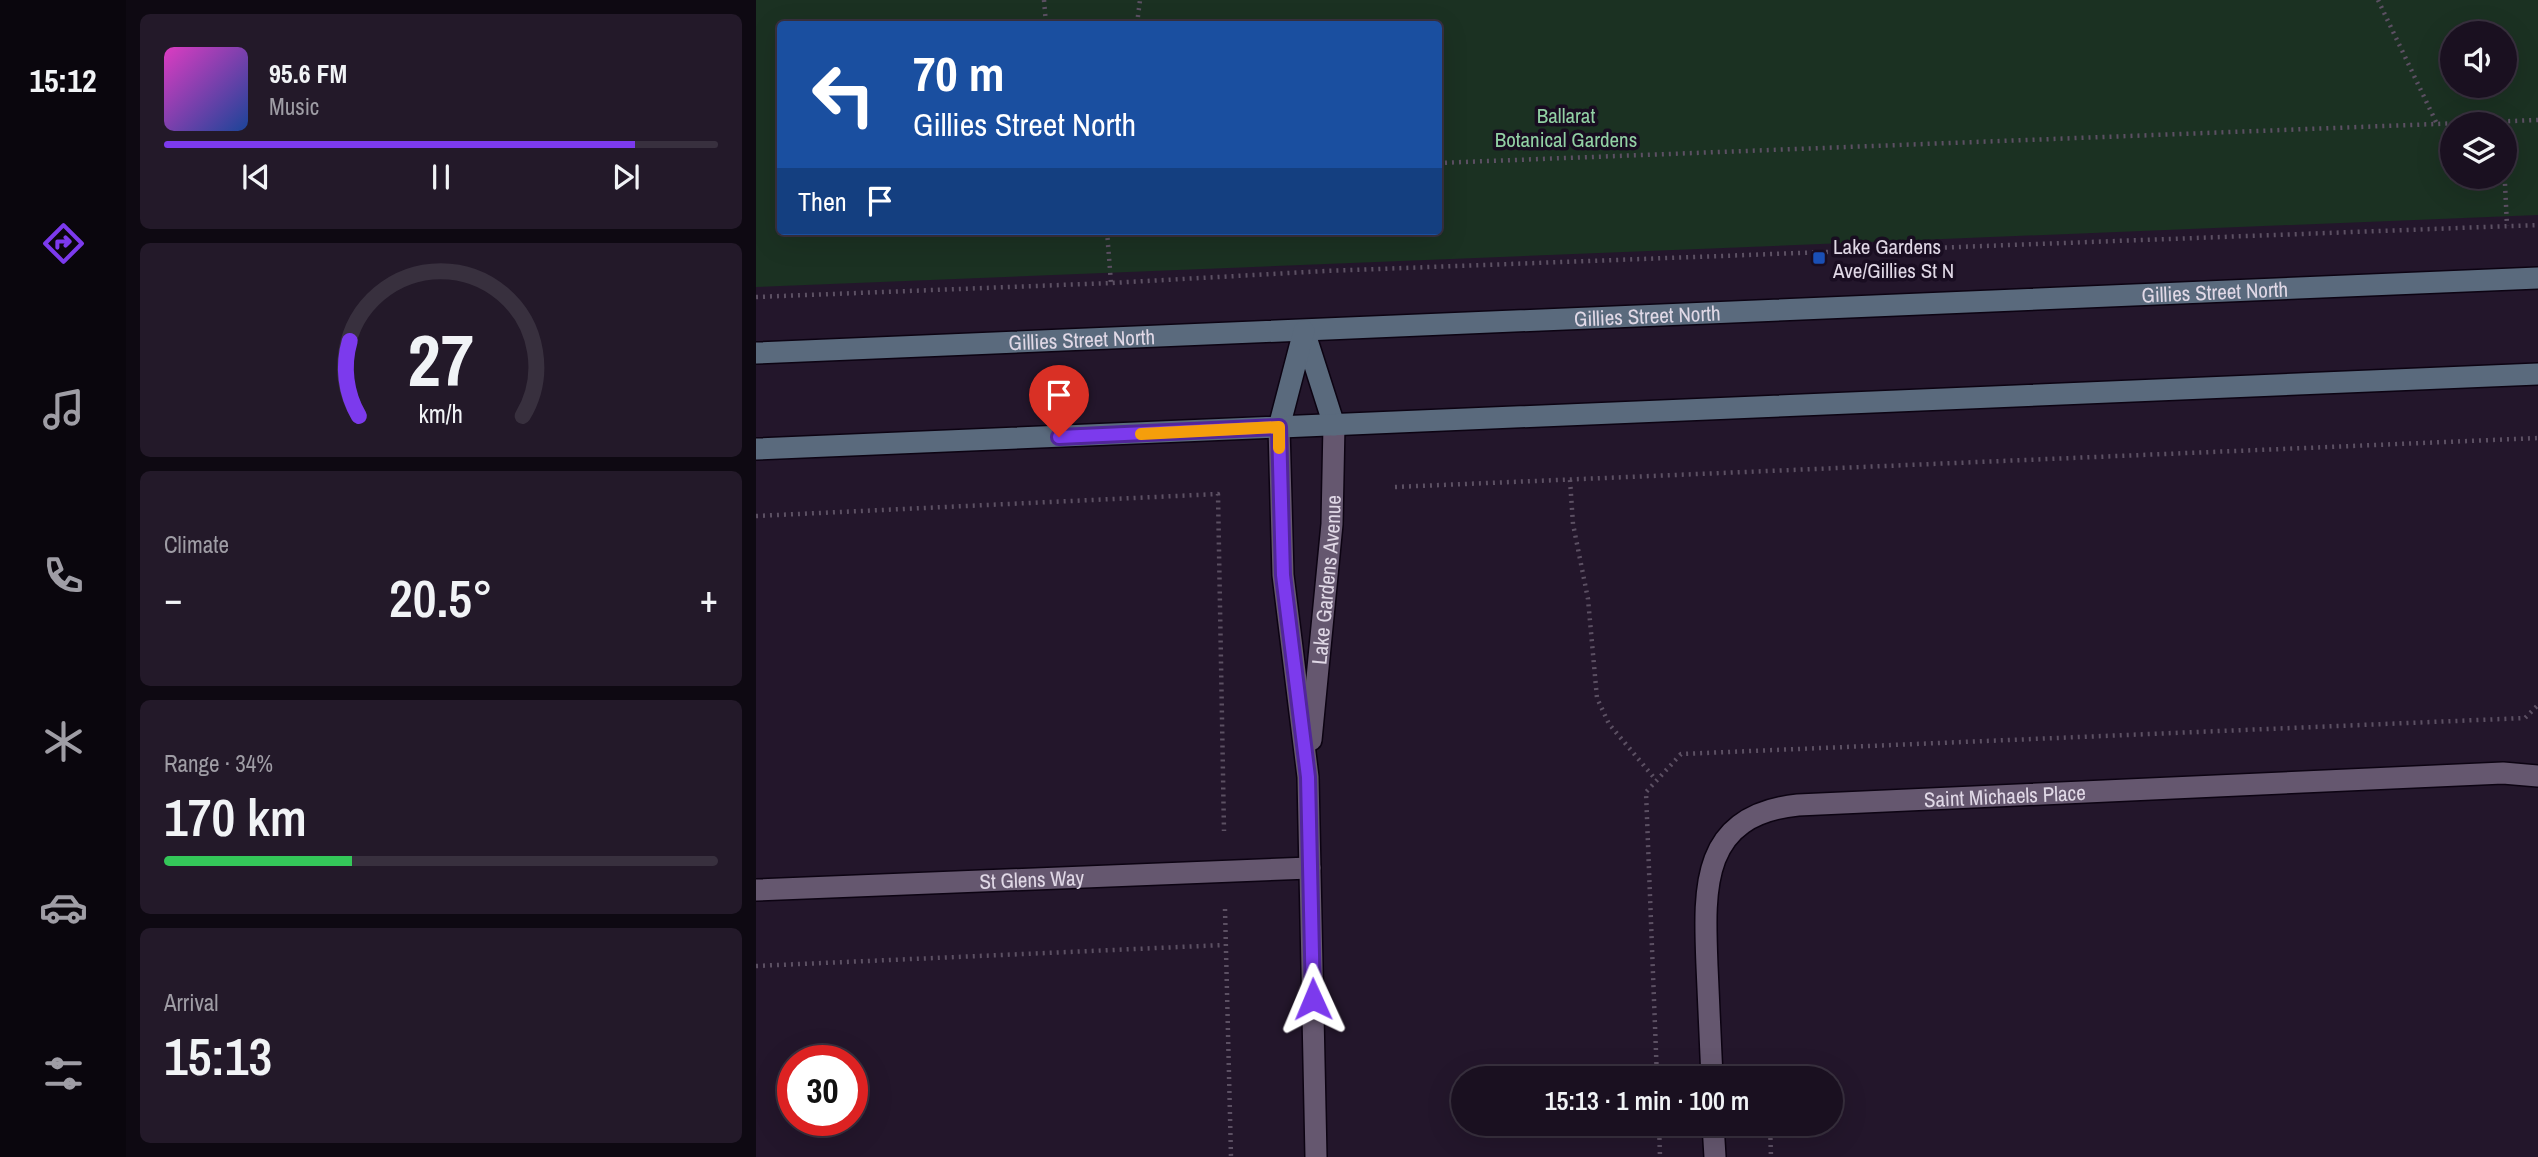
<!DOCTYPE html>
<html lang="en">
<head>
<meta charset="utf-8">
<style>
  body { margin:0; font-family:"Archivo Narrow",sans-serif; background:#231929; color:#f1f3f6; height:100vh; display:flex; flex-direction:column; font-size:26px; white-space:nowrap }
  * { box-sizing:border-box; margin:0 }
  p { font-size:23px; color:#9f9da5 }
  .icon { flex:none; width:38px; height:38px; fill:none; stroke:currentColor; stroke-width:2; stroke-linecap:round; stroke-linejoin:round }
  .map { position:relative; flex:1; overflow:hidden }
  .side { display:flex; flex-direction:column; gap:14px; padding:14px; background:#0e0912; width:630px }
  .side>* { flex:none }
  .hud { position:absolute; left:21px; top:21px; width:665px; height:214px; border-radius:7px; box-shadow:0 7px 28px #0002,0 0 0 2px #38303e; background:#1a4fa0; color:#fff; overflow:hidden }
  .controls { position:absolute; left:1684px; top:21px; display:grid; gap:14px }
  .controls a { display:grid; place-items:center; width:77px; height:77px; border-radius:50%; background:#1a1020; box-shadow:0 7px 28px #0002,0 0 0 2px #38303e; font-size:35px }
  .speed { position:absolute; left:21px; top:1045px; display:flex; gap:14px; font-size:35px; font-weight:700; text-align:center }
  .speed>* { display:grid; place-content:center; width:91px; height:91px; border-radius:50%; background:#1a1020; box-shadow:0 7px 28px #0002,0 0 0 2px #38303e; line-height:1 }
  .speed .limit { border:10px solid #d22; background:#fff; color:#111 }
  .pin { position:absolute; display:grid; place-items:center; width:60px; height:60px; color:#fff; margin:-72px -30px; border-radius:50% 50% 50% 0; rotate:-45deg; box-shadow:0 0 7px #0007 }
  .pin .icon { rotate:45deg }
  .me { position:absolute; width:77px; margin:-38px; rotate:359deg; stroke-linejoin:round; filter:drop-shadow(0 0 5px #0008) }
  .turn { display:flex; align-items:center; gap:24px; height:147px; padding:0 21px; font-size:32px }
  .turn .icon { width:91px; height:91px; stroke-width:2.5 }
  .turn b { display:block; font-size:49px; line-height:60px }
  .then { display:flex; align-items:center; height:66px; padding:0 21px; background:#0003; gap:14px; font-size:26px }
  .big { font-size:52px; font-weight:600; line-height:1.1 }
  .side .tile { flex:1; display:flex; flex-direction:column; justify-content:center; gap:10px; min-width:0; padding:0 24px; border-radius:10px; background:#231929 }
  .side .dial { align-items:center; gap:0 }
  .dial svg { height:182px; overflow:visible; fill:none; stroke:#38303e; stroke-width:7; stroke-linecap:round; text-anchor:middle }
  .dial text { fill:#f1f3f6; stroke:none }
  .song { display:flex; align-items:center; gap:21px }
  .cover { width:84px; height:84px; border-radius:10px; background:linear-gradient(135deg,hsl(310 70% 55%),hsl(220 70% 35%)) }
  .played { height:7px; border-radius:4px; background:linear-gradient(90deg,#7c3aed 85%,#38303e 85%) }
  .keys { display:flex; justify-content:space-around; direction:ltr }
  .heat { display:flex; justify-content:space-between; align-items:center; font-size:38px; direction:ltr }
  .charge { height:10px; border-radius:5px; background:linear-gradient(90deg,#34c759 34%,#38303e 0) }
  .trip { position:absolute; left:695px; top:1066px; width:392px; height:70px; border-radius:35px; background:#1a1020; box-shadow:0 7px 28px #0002,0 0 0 2px #38303e; font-weight:600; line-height:70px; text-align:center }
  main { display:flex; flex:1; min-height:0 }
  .dock { display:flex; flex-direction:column; width:126px; justify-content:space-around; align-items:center; background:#0a060d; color:#9f9da5 }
  .dock .icon { width:49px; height:49px }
  .dock .selected { color:#7c3aed }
  .dock b { font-size:32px; color:#f1f3f6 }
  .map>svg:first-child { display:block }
  .green { fill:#1b3122; fill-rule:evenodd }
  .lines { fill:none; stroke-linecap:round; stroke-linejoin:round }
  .street-casing { stroke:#0c0312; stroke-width:24 }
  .secondary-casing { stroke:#0c0312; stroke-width:24 }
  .path { stroke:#5c5063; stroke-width:4.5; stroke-dasharray:2 5; stroke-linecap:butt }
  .street { stroke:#65576f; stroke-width:21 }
  .secondary { stroke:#5a6a7d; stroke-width:21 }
  .route-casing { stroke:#51269a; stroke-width:18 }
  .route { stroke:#7c3aed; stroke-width:12 }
  .slow { stroke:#f59e0b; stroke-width:12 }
  .transit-dot { fill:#1a4fb4; stroke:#190d21; stroke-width:2.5 }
  .labels { text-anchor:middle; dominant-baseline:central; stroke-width:7; stroke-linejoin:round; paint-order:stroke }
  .park-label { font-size:21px; fill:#92d1a4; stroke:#190d21 }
  .poi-label { font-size:21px; fill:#e0d8e6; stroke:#190d21; text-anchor:start }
  .street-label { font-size:21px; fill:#e0d8e6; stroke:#190d21 }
</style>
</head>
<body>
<main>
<nav class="dock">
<b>15:12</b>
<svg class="icon selected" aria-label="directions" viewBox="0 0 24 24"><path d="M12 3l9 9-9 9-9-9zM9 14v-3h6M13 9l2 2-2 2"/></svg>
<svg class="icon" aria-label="music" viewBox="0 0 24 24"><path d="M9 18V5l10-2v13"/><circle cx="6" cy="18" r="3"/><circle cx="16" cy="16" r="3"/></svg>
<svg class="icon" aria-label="phone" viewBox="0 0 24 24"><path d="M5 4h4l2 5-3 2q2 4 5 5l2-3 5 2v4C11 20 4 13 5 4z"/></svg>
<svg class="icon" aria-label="climate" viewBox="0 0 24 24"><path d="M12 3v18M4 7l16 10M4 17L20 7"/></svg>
<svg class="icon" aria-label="car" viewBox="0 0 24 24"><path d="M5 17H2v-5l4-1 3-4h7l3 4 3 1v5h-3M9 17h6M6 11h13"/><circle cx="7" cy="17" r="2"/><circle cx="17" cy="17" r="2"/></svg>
<svg class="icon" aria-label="filters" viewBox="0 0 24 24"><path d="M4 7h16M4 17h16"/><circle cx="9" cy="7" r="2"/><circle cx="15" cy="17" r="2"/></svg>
</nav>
<section class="side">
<div class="tile">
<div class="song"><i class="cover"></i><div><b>95.6 FM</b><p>Music</p></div></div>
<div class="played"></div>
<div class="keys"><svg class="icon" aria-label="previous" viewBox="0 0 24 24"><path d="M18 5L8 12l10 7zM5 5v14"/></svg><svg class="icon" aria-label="pause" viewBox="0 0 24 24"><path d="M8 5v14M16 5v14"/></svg><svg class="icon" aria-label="next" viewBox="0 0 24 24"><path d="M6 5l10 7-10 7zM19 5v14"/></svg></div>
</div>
<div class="tile dial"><svg viewBox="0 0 100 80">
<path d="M14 69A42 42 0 1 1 86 69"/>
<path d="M14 69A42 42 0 0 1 10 36" stroke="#7c3aed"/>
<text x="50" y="56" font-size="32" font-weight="700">27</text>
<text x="50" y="72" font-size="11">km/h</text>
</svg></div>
<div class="tile"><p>Climate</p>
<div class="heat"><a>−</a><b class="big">20.5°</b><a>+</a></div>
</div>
<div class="tile"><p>Range · 34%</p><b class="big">170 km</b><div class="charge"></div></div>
<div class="tile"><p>Arrival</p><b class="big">15:13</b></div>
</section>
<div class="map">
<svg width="1782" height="1157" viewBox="0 0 1782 1157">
  <rect width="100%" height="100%" fill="#23162b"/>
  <path class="green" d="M0 0H1782V215L0 287ZM24 24H682V231H24ZM1696 33H1748V86H1696ZM1696 124H1748V177H1696Z"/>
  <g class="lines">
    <defs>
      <g id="street">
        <polyline points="523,427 527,575 552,777 560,1157"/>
        <path id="s1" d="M555 740 576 524 578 425"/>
        <path id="s2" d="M0 890 554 868"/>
        <path id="s3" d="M956 1078C954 1041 953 1003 951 966 948 888 944 815 1042 805L1747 773 1782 776"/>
        <polyline points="957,1124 959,1157"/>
      </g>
      <g id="secondary">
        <polyline points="548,331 578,425"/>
        <path id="s4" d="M0 353 1782 278"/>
        <polyline points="523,427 548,331"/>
        <polyline points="0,449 1782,374"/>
      </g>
    </defs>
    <use href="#street" class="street-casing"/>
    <use href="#secondary" class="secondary-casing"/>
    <g class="path">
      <polyline points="288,0 290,24"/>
      <polyline points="1622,0 1680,122"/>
      <polyline points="381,24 384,0"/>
      <polyline points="682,163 1782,120"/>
      <polyline points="1748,163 1751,226"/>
      <polyline points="351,231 355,283"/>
      <polyline points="0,297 355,283 569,271 1782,225"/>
      <polyline points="814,480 817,524 832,599 841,698 853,724 900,780"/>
      <polyline points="639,487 1782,438"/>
      <polyline points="0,516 462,494 468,831"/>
      <polyline points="469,909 475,1157"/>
      <polyline points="0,966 468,945"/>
      <polyline points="901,1078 890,792 925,754 1769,718 1782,705"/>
      <polyline points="903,1124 904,1157"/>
      <polyline points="1014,1124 1015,1157"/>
    </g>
    <use href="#street" class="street"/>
    <use href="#secondary" class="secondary"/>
  </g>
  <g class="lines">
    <defs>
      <polyline id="route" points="303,437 523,427 527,575 552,777 557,999"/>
    </defs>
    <use href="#route" class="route-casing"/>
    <use href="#route" class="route"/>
    <polyline class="slow" points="385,434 523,427 523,448"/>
  </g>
  <rect class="transit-dot" x="1056" y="251" width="14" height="14" rx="3.5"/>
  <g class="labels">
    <g class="park-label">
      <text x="810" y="115">Ballarat<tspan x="810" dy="24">Botanical Gardens</tspan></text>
    </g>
    <g class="poi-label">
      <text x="1077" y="246">Lake Gardens<tspan x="1077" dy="24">Ave/Gillies St N</tspan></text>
    </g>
    <g class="street-label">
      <text stroke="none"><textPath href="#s4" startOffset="1460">Gillies Street North</textPath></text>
      <text stroke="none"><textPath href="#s4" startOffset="892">Gillies Street North</textPath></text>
      <text stroke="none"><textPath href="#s4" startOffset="326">Gillies Street North</textPath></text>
      <text stroke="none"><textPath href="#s1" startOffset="161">Lake Gardens Avenue</textPath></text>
      <text stroke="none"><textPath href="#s3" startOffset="532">Saint Michaels Place</textPath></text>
      <text stroke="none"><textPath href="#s2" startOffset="276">St Glens Way</textPath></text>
    </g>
  </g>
</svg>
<div class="controls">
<a><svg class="icon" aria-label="sound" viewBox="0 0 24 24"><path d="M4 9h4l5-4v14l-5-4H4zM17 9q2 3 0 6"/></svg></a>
<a><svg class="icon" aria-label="layers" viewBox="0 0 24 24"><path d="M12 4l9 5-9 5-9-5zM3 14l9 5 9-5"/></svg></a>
</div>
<div class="speed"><div class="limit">30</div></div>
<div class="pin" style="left:303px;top:437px;background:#d93025"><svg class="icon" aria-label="arrive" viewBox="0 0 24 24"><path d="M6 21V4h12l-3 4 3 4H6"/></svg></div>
<svg class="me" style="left:557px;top:999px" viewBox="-20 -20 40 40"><path d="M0-17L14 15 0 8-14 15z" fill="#7c3aed" stroke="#fff" stroke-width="4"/></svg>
<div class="trip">15:13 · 1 min · 100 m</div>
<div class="hud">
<div class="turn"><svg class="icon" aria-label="left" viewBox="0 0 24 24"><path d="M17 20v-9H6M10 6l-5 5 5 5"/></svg><div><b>70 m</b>Gillies Street North</div></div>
<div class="then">Then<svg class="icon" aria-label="arrive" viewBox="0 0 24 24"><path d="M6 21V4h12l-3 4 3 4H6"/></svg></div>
</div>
</div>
</main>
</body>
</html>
